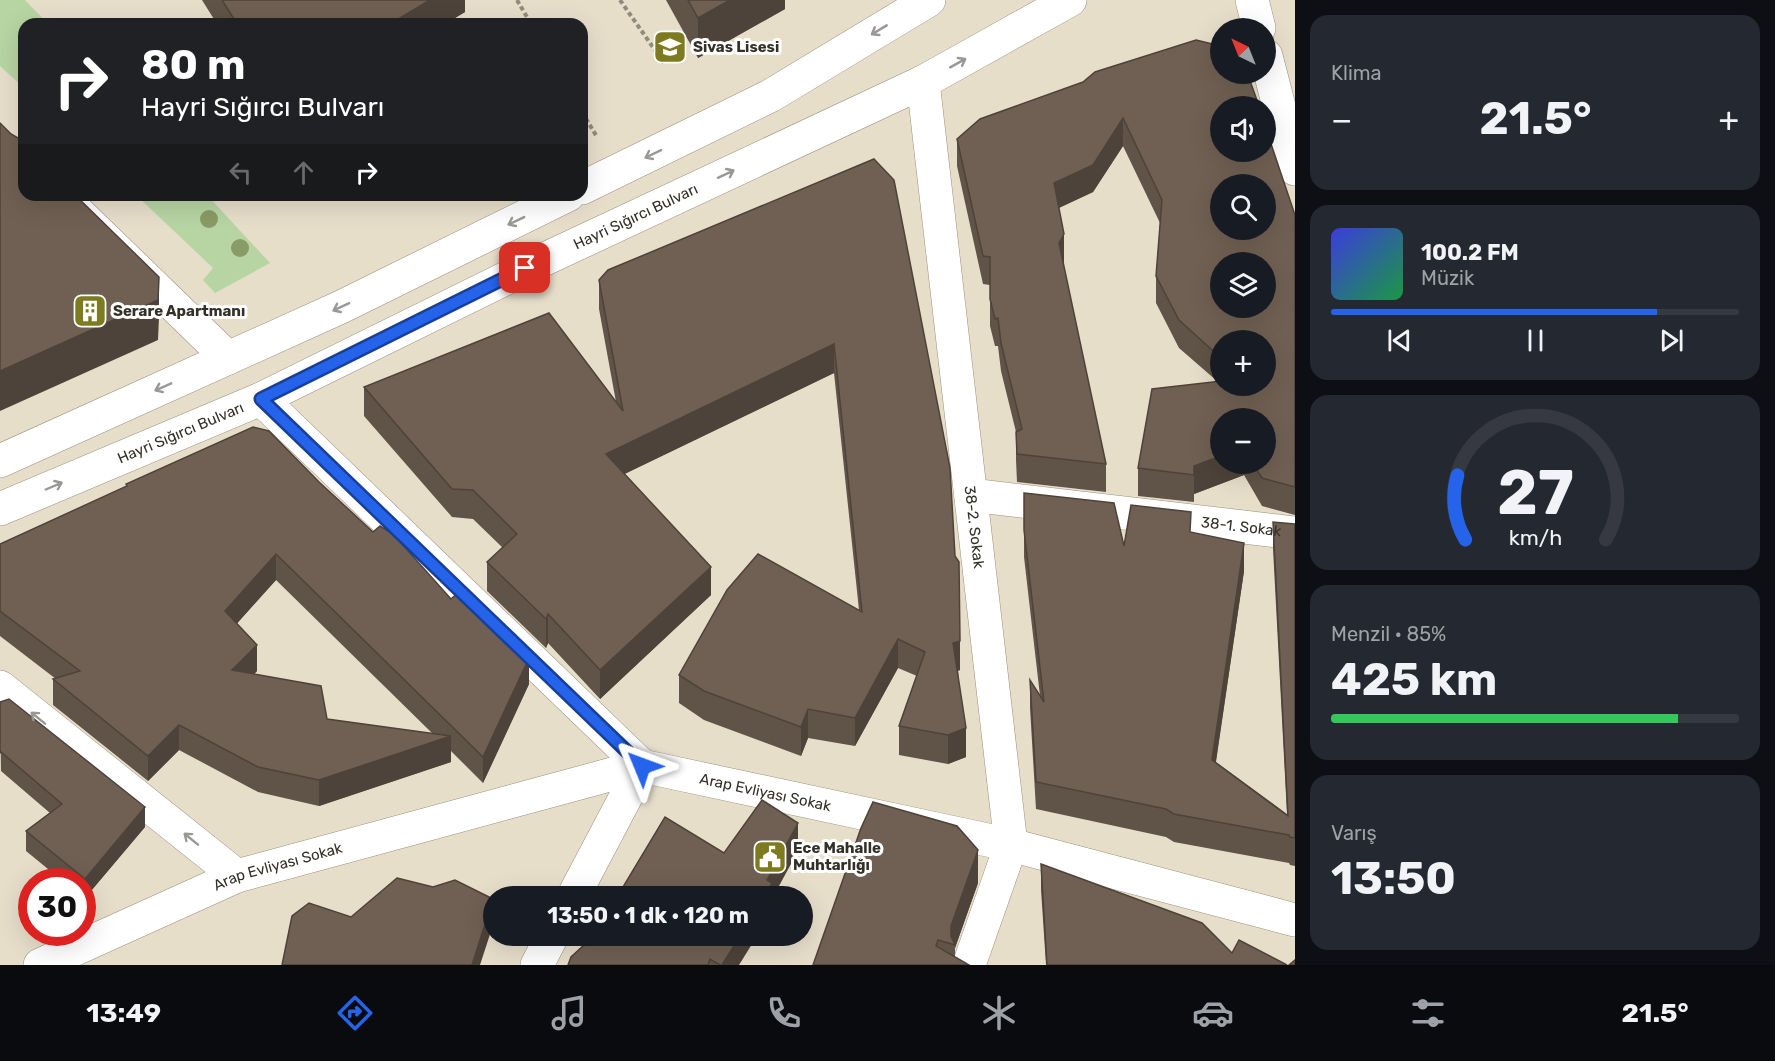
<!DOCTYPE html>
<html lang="tr">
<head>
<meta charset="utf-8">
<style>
  body { margin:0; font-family:Rubik,sans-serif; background:#242831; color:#f1f3f6; height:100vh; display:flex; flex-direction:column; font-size:22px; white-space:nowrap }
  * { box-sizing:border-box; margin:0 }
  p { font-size:20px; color:#9ea1a6 }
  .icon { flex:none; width:33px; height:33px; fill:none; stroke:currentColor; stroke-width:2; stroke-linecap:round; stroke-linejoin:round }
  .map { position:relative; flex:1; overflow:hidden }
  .side { display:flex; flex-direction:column; gap:15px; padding:15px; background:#0d0f14; width:480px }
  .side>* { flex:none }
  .hud { position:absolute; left:18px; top:18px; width:570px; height:183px; border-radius:18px; box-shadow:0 6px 24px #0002; background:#202124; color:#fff; overflow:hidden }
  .needle { width:39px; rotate:317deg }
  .tools { position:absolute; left:1210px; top:18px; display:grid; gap:12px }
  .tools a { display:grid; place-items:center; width:66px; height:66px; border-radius:50%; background:#171b24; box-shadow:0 6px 24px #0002; font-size:30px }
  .speed { position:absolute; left:18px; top:868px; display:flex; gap:12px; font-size:30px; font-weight:700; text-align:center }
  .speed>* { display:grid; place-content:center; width:78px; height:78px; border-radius:50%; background:#171b24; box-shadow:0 6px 24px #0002; line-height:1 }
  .speed .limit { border:9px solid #d22; background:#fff; color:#111 }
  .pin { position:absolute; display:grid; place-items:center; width:51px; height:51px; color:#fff; margin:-26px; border-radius:12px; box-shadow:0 3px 9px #0006 }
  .me { position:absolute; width:66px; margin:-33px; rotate:314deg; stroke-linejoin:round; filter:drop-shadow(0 0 4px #0008) }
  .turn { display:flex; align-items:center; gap:21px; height:126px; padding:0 24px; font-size:27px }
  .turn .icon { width:78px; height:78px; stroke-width:2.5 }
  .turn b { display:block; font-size:42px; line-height:51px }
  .lanes { display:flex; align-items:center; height:57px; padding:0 24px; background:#0003; justify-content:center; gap:30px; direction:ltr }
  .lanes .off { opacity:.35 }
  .big { font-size:45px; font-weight:700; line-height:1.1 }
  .side .widget { flex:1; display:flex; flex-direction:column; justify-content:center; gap:9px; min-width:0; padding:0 21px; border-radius:18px; background:#242831 }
  .side .dial { align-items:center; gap:0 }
  .dial svg { height:156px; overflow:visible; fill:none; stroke:#363941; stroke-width:7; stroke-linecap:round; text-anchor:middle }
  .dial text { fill:#f1f3f6; stroke:none }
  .song { display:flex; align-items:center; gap:18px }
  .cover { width:72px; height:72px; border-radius:9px; background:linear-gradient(135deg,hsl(240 70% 55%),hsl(140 70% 35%)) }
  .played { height:6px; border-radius:3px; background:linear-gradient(90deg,#2563eb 80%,#363941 80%) }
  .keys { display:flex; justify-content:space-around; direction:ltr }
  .heat { display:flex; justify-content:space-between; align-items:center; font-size:33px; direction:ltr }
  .charge { height:9px; border-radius:4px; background:linear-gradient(90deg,#34c759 85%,#363941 0) }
  .trip { position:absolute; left:483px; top:886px; width:330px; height:60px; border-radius:30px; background:#171b24; box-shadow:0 6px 24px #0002; font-weight:700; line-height:60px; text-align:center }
  .tab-bar { display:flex; height:96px; justify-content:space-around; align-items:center; background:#090b0e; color:#9ea1a6 }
  .tab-bar .icon { width:42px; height:42px }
  .tab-bar .on { color:#2563eb }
  .tab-bar b { font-size:27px; color:#f1f3f6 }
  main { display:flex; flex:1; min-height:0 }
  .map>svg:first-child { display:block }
  .green { fill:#b7d5a3 }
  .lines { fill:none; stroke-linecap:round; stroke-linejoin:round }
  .street-casing { stroke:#98907e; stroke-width:34 }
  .secondary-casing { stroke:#98907e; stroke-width:34 }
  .path { stroke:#918b7d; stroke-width:4; stroke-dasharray:4.5 3; stroke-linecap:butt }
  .street { stroke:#fff; stroke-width:33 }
  .secondary { stroke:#fff; stroke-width:33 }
  .tree { fill:#899b66 }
  .wall { fill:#605347; fill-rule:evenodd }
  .shaded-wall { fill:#4e433a }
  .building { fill:#706053; stroke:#4e433a; stroke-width:1.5; fill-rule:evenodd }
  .oneway { stroke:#999894 }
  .route-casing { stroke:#184099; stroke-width:15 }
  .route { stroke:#2563eb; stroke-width:10 }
  .labels { text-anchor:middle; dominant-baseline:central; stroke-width:6; stroke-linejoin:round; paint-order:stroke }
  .poi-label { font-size:15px; font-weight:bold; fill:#333028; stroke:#fff; text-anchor:start }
  .street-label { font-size:15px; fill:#333028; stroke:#fff }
</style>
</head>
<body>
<main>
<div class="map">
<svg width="1295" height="965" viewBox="0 0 1295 965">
  <rect width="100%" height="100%" fill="#e7deca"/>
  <g class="green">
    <polygon points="0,0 25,0 48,24 24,24 24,88 0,66"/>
    <polygon points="136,195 207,195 270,263 215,293 203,280 213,268"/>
  </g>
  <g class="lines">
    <defs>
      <g id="street">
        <path id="s1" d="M923 82 1011 845 969 965"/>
        <polyline points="60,195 228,358"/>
        <polyline points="261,399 642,766 573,897"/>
        <path id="s2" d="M971 495 1295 533"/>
        <polyline points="0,687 237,876"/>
        <path id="s3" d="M40 965 237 876 642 766 1011 845 1295 920"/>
        <polyline points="537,965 552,936"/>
      </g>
      <g id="secondary">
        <polyline points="1252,0 1259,28"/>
        <polyline points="1266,56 1295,169"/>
        <polyline points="582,188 770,96 929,0"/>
        <polyline points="0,461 341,307 568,195"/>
        <path id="s4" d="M0 509 261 399 545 259 923 82 1070 0"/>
      </g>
    </defs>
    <use href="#street" class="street-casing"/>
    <use href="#secondary" class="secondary-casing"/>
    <g class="path">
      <polyline points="517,0 531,24"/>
      <polyline points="620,0 664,63"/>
      <polyline points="582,112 597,137"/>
    </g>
    <use href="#street" class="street"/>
    <use href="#secondary" class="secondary"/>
  </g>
  <g class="tree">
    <circle cx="209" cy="219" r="9"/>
    <circle cx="240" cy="248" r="9"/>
  </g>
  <g class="wall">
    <polygon points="202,0 465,0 465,12 445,24 217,24"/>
    <polygon points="666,0 785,0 785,9 698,58"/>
    <path d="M1083 82 1295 215V515L1262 506 1244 475 1194 494V502L1138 496V468L1217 381 1179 348 1156 303V276L1160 223 1123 146 1093 192 1059 208 1063 263 1106 464V492L1017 482 1016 460V432L1001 371 998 346H995L990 326V285L983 284 957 166V139ZM1221 340 1266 386H1221ZM1266 418V464H1221Z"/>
    <polygon points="874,159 960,670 958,671 966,757 948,764 899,755 899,726 917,676 898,668 855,746 808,738 801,756 704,720 679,703 679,675 859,610 834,373 624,474 711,595 600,699 548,643 546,648 487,591 487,562 503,548 473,519 452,517 364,416 364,387 616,402 599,309 599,280"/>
    <path d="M319 482 373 532 451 599 529 684 483 783 451 751V762L319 806 258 792 179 750 148 781 53 705V679H56L0 636V544L126 487V484ZM276 580 433 734 327 719 254 674 257 671 237 623Z"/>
    <polygon points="1273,522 1295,524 1295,866 1290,865 1289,863 1174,842 1166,837 1036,809 1030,708 1030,680 1040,696 1024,557 1024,530 1124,546 1191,532 1244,571 1216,762 1287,814 1273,549"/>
    <polygon points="0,702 145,827 85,898 82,897 82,882 64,882 26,851 26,831 50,813 1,771"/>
    <polygon points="1041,864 1232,953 1287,965 1046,965 1041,890"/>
    <polygon points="978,883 955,948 955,957 813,965"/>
    <polygon points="594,936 739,965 568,965"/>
  </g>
  <g class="shaded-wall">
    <polygon points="430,0 465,0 465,12 445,24 390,24"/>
    <polygon points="730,0 785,0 785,9 698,58 698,18"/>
    <polygon points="1123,118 1123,146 1093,192 1054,210 1054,183"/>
    <polygon points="1064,234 1064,262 1059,270 1059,243"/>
    <polygon points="159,277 159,317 158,340 0,411 0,371"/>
    <polygon points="834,344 834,373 606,483 606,454"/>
    <polygon points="1221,456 1221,464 1244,464 1244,475 1194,494 1194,502 1194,466"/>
    <polygon points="1244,543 1244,571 1212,787 1212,760"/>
    <polygon points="276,554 276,580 225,637 225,611"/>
    <polygon points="711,567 711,595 600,699 600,670"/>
    <polygon points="548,614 548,643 546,648 546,619"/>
    <polygon points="898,639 898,668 855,746 855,718"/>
    <polygon points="960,641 960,670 953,672 953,643"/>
    <polygon points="257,645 257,671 232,696 232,670"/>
    <polygon points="529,658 529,684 483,783 483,757"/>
    <polygon points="808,709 808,738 801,756 801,727"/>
    <polygon points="179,725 179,750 148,781 148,756"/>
    <polygon points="966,728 966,757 948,764 948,735"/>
    <polygon points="451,736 451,762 319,806 319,780"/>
    <polygon points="145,807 145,827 85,898 85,879"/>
    <polygon points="798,823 798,851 773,897 764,897 767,880"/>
    <polygon points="978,850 978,883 955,948 955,945 951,936 951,926"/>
    <polygon points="493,899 493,925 480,965 472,965"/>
    <polygon points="740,936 757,936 739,965 722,965"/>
  </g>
  <g class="building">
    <polygon points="222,0 430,0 390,24 237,24"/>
    <polygon points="688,0 730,0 698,18"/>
    <path d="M1196 40 1221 46V74H1245L1249 78 1259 106H1221V152H1266V129L1295 215V487L1262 478 1253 464H1266V418H1221V456L1194 466V475L1138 468 1152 389 1221 381V386H1266V340H1221V358L1179 320 1156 276 1162 200 1123 118 1093 165 1054 183 1064 234 1059 243 1106 464 1017 454 1016 432 1022 429 1001 343 998 318 995 319 990 299V257L983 256 957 139 980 119 1083 82 1095 72ZM1221 184H1266V230H1221ZM1221 262H1266V308H1221Z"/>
    <polygon points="0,123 11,134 20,139 24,143 24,195 75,195 159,277 158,300 0,371"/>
    <polygon points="874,159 894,180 950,468 955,556 959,562 960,641 953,643 966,728 948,735 899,726 925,652 898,639 855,718 808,709 801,727 704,691 679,675 727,590 758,554 862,612 834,344 606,454 711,567 600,670 548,614 546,619 487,562 517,534 473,490 452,489 364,387 549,313 623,411 599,280 608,270"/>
    <polygon points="253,427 269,431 319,482 373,532 380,526 393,534 451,599 460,591 529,658 483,757 276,554 225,611 257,645 232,670 321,686 327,719 451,736 319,780 258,767 179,725 148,756 53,679 80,671 0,611 0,544 127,486 126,484"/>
    <polygon points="1024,493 1114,503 1124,546 1131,505 1191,512 1190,532 1244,543 1212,760 1288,816 1273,522 1295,524 1295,838 1290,837 1289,835 1174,814 1166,809 1036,782 1030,680 1044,702 1024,530"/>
    <polygon points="9,699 145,807 85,879 26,831 62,804 1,752 0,753 0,702"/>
    <polygon points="762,800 798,823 767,880 772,883 764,897 617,897 665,817 724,853"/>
    <polygon points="873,802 957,826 978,850 951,926 951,936 955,945 938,940 936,946 969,965 813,965 861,828"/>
    <polygon points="1041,864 1202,923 1232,953 1239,940 1287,965 1047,965"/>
    <polygon points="397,878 433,887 455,880 493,899 472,965 282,965 292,916 309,903 351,917"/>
    <polygon points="594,936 740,936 722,965 720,965 710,959 708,965 568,965 571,957"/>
    <polygon points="1295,960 1295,965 1289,965"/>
  </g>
  <defs><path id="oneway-shaft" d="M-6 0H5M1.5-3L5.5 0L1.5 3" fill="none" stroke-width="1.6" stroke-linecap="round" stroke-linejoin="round" transform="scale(1.5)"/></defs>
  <g class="oneway">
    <use href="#oneway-shaft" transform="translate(879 30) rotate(149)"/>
    <use href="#oneway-shaft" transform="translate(958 63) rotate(-29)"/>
    <use href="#oneway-shaft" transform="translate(653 154) rotate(154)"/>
    <use href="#oneway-shaft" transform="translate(726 174) rotate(-25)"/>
    <use href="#oneway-shaft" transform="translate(516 221) rotate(154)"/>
    <use href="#oneway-shaft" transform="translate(341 307) rotate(155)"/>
    <use href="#oneway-shaft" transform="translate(163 387) rotate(156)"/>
    <use href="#oneway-shaft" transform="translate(54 486) rotate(-23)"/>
    <use href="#oneway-shaft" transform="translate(38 718) rotate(-141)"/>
    <use href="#oneway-shaft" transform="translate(191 839) rotate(-141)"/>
  </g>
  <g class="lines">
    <defs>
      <polyline id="route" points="525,268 261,399 642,766"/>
    </defs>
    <use href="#route" class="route-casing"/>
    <use href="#route" class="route"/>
  </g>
  <defs>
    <symbol id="school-square" viewBox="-11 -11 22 22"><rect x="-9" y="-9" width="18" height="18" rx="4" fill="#7d7a20" stroke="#fff"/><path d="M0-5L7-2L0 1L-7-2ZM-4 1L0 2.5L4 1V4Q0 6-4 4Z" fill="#fff"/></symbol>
    <symbol id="building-square" viewBox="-11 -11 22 22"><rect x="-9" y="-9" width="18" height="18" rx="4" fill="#7d7a20" stroke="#fff"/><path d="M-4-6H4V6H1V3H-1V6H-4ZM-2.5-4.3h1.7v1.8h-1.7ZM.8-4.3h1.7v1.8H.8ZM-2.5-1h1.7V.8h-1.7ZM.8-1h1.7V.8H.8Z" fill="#fff"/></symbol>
    <symbol id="civic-square" viewBox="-11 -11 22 22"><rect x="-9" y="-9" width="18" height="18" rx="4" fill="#7d7a20" stroke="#fff"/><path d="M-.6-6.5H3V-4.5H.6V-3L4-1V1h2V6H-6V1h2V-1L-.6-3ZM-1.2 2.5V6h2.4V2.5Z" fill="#fff"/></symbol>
  </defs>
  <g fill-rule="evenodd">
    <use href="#school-square" x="651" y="28" width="38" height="38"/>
    <use href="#building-square" x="71" y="292" width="38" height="38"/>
    <use href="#civic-square" x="751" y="838" width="38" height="38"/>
  </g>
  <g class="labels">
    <g class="poi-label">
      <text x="693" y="47">Sivas Lisesi</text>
      <text x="113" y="311">Serare Apartmanı</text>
      <text x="793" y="848">Ece Mahalle<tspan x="793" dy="17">Muhtarlığı</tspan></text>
    </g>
    <g class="street-label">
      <text stroke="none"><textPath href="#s4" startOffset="700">Hayri Sığırcı Bulvarı</textPath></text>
      <text stroke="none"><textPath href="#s4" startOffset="196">Hayri Sığırcı Bulvarı</textPath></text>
      <text stroke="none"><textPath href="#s2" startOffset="272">38-1. Sokak</textPath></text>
      <text stroke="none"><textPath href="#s1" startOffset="448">38-2. Sokak</textPath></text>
      <text stroke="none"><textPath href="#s3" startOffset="762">Arap Evliyası Sokak</textPath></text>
      <text stroke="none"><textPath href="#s3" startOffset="258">Arap Evliyası Sokak</textPath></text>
    </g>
  </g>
</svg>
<div class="tools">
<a><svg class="needle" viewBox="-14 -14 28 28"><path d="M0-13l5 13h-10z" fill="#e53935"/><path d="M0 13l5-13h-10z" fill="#9ea1a6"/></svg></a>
<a><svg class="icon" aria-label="sound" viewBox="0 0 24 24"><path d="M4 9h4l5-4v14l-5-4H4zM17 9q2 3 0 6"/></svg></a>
<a><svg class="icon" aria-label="search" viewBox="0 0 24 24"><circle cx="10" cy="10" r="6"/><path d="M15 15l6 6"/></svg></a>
<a><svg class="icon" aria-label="layers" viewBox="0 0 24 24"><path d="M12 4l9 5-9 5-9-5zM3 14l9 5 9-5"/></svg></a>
<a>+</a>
<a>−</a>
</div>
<div class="speed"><div class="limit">30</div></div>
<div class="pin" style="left:525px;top:268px;background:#d93025"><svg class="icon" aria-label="arrive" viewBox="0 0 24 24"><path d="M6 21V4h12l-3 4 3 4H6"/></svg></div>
<svg class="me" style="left:642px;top:766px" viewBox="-20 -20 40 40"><path d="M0-17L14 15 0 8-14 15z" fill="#2563eb" stroke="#fff" stroke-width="4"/></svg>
<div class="trip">13:50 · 1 dk · 120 m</div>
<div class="hud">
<div class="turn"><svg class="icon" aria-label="right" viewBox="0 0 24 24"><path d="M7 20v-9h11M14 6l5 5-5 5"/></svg><div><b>80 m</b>Hayri Sığırcı Bulvarı</div></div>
<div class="lanes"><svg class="icon off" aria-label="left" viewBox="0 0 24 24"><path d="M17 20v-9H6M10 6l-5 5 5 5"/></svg><svg class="icon off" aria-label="ahead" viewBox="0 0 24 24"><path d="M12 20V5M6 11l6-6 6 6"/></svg><svg class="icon" aria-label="right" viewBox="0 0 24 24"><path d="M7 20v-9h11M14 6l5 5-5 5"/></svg></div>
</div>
</div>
<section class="side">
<div class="widget"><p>Klima</p>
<div class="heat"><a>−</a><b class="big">21.5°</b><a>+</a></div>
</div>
<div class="widget">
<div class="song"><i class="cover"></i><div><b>100.2 FM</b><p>Müzik</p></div></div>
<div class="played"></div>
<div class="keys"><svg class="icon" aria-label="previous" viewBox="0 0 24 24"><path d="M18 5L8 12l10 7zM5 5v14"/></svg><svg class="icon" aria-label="pause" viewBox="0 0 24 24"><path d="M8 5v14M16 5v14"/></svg><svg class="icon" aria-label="next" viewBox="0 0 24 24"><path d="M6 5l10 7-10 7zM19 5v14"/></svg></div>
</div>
<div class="widget dial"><svg viewBox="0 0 100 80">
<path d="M14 69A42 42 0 1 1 86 69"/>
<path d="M14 69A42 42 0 0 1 10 36" stroke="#2563eb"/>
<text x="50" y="56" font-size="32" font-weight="700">27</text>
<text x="50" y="72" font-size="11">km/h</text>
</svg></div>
<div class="widget"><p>Menzil · 85%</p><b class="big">425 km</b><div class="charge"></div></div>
<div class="widget"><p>Varış</p><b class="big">13:50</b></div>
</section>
</main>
<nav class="tab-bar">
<b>13:49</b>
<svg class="icon on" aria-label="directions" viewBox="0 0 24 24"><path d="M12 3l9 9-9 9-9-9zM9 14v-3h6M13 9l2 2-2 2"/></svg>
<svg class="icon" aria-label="music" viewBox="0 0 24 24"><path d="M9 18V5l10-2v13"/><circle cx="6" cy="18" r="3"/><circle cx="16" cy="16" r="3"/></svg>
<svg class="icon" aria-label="phone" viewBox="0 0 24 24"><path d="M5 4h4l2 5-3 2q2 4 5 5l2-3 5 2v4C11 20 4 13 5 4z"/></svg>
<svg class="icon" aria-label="climate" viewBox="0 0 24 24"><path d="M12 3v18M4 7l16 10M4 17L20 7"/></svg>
<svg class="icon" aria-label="car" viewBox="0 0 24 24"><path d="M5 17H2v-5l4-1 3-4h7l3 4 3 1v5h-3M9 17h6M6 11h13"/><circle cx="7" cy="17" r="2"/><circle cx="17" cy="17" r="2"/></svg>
<svg class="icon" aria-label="filters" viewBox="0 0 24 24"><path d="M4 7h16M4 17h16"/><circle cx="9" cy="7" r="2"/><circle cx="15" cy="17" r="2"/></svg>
<b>21.5°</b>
</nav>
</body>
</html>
